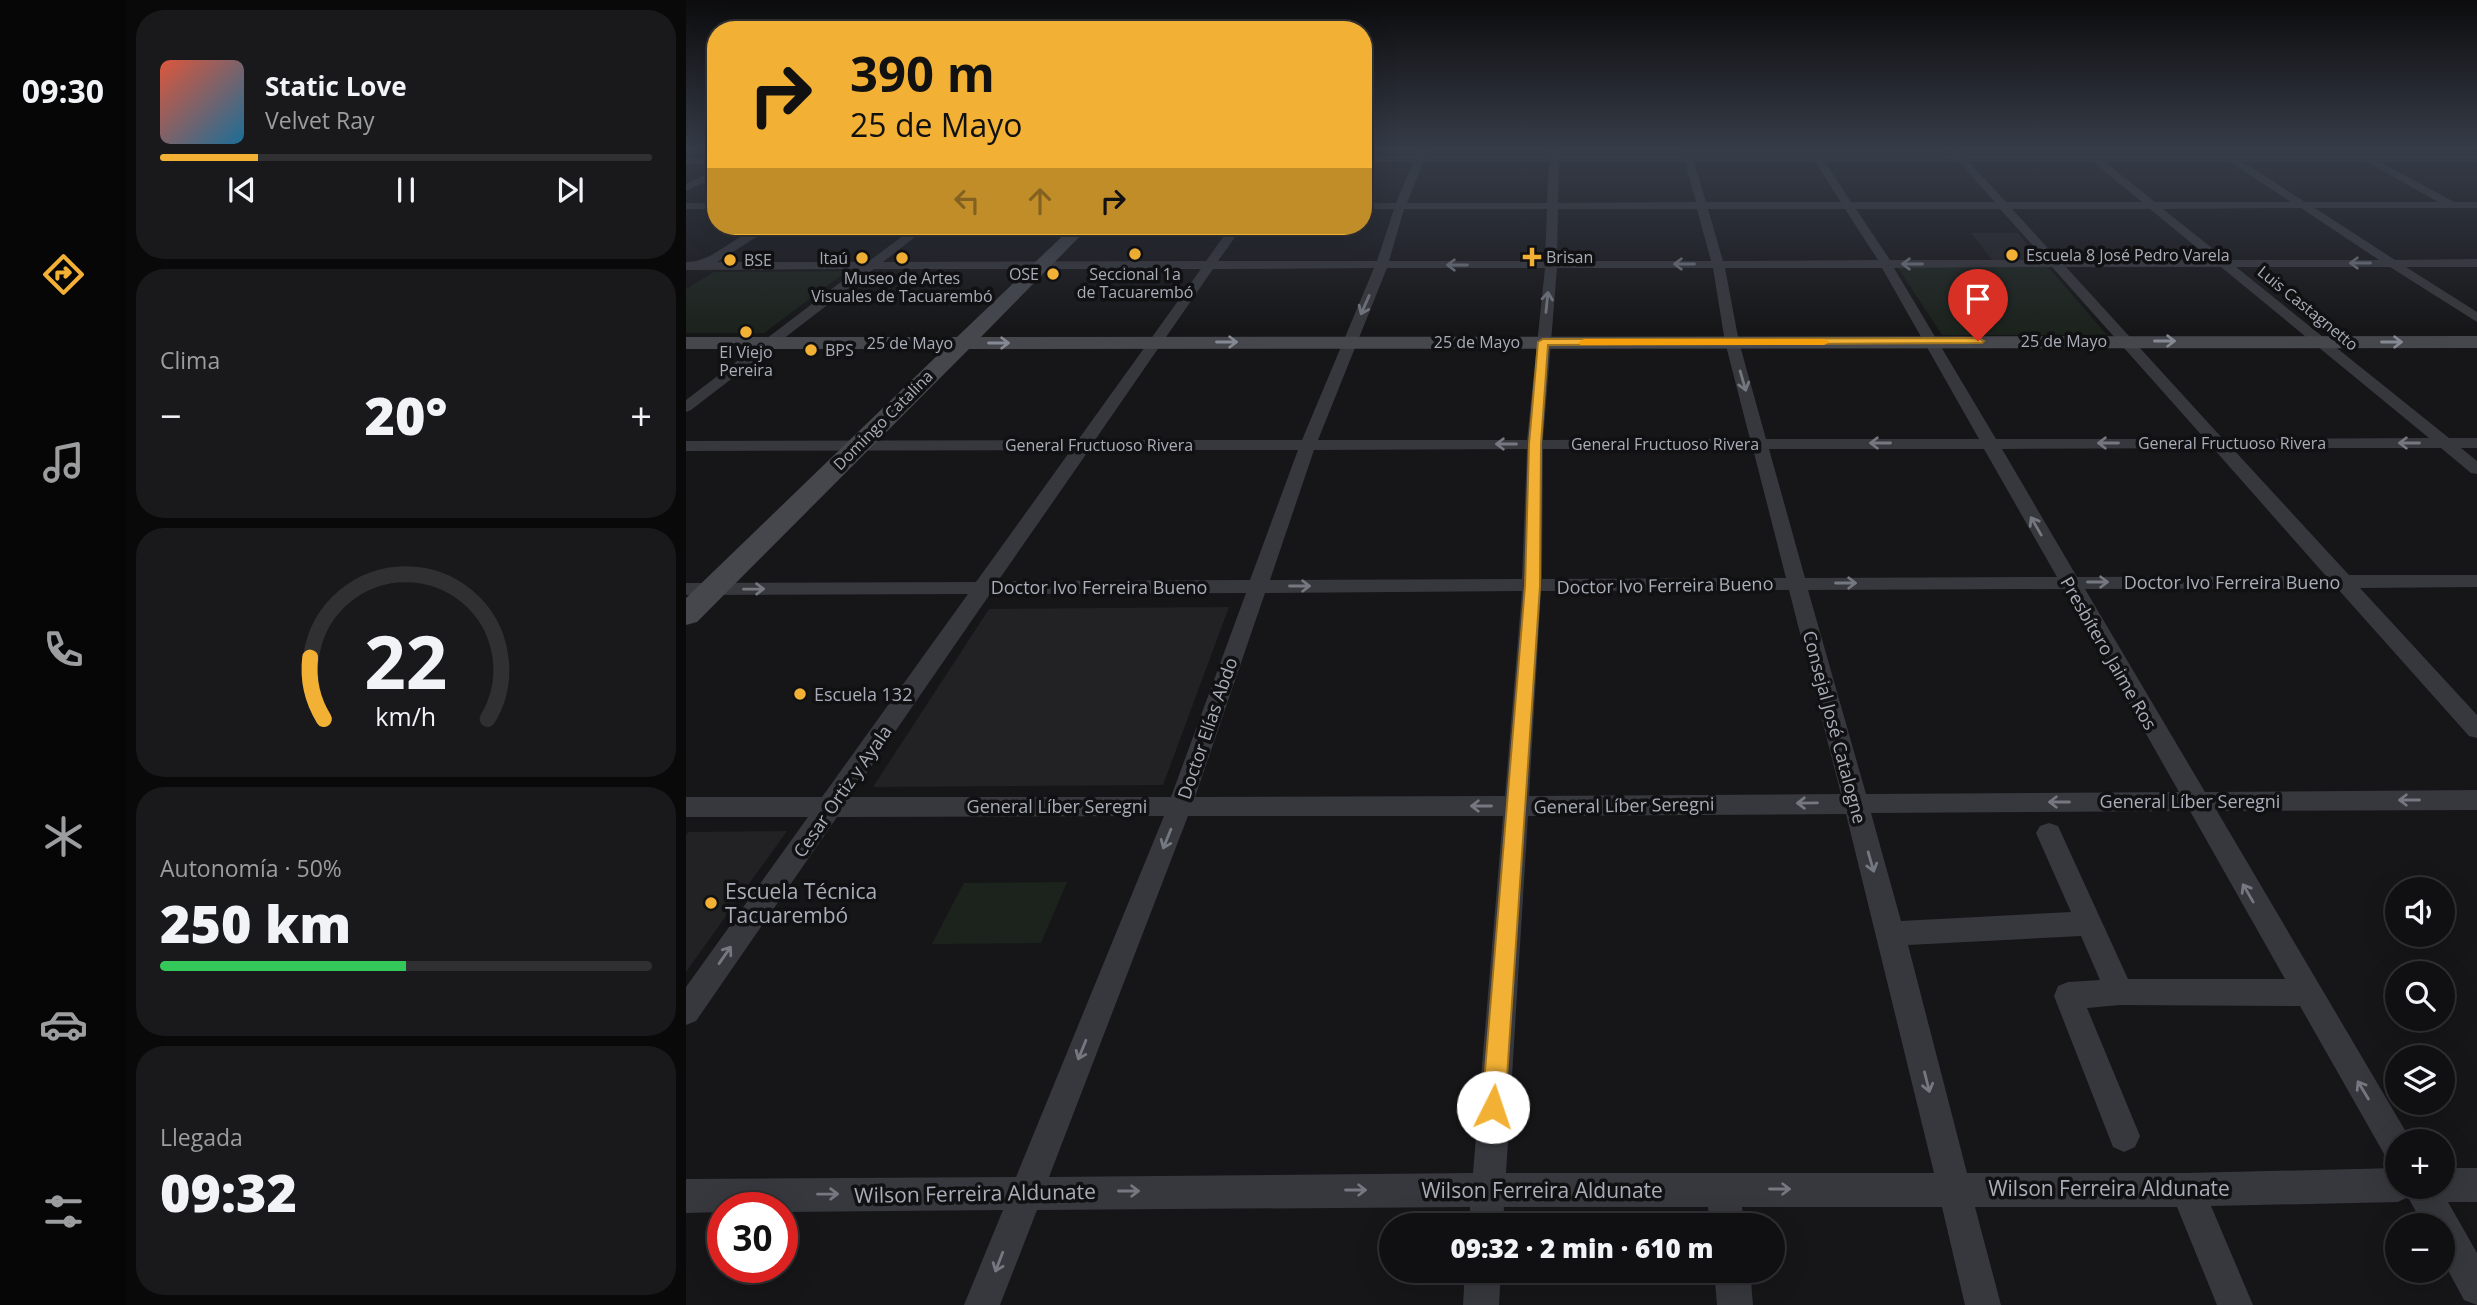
<!DOCTYPE html>
<html lang="es">
<head>
<meta charset="utf-8">
<style>
  body { margin:0; font-family:"Open Sans",sans-serif; background:#19191b; color:#f1f3f6; height:100vh; display:flex; flex-direction:column; font-size:26px; white-space:nowrap }
  * { box-sizing:border-box; margin:0 }
  p { font-size:23px; color:#9c9d9f }
  .icon { flex:none; width:38px; height:38px; fill:none; stroke:currentColor; stroke-width:2; stroke-linecap:round; stroke-linejoin:round }
  .map { position:relative; flex:1; overflow:hidden }
  .drawer { display:flex; flex-direction:column; gap:10px; padding:10px; background:#09090a; width:560px }
  .drawer>* { flex:none }
  .banner { position:absolute; left:21px; top:21px; width:665px; height:214px; border-radius:28px; box-shadow:0 7px 28px #0002,0 0 0 2px #303032; background:#f2b134; color:#111; overflow:hidden }
  .controls { position:absolute; left:1699px; top:877px; display:grid; gap:14px }
  .controls a { display:grid; place-items:center; width:70px; height:70px; border-radius:50%; background:#101012; box-shadow:0 7px 28px #0002,0 0 0 2px #303032; font-size:35px }
  .speed { position:absolute; left:21px; top:1192px; display:flex; gap:14px; font-size:35px; font-weight:700; text-align:center }
  .speed>* { display:grid; place-content:center; width:91px; height:91px; border-radius:50%; background:#101012; box-shadow:0 7px 28px #0002,0 0 0 2px #303032; line-height:1 }
  .speed .limit { border:10px solid #d22; background:#fff; color:#111 }
  .pin { position:absolute; display:grid; place-items:center; width:60px; height:60px; color:#fff; margin:-72px -30px; border-radius:50% 50% 50% 0; rotate:-45deg; box-shadow:0 0 7px #0007 }
  .pin .icon { rotate:45deg }
  .me { position:absolute; width:77px; margin:-38px; rotate:4deg; stroke-linejoin:round; filter:drop-shadow(0 0 5px #0008) }
  .turn { display:flex; align-items:center; gap:24px; height:147px; padding:0 28px; font-size:32px }
  .turn .icon { width:91px; height:91px; stroke-width:2.5 }
  .turn b { display:block; font-size:49px; line-height:60px }
  .lanes { display:flex; align-items:center; height:66px; padding:0 28px; background:#0003; justify-content:center; gap:35px; direction:ltr }
  .lanes .off { opacity:.35 }
  .big { font-size:52px; font-weight:800; line-height:1.1 }
  .drawer .tile { flex:1; display:flex; flex-direction:column; justify-content:center; gap:10px; min-width:0; padding:0 24px; border-radius:28px; background:#19191b }
  .drawer .dial { align-items:center; gap:0 }
  .dial svg { height:182px; overflow:visible; fill:none; stroke:#303032; stroke-width:7; stroke-linecap:round; text-anchor:middle }
  .dial text { fill:#f1f3f6; stroke:none }
  .song { display:flex; align-items:center; gap:21px }
  .cover { width:84px; height:84px; border-radius:10px; background:linear-gradient(135deg,hsl(10 70% 55%),hsl(200 70% 35%)) }
  .played { height:7px; border-radius:4px; background:linear-gradient(90deg,#f2b134 20%,#303032 20%) }
  .keys { display:flex; justify-content:space-around; direction:ltr }
  .heat { display:flex; justify-content:space-between; align-items:center; font-size:38px; direction:ltr }
  .charge { height:10px; border-radius:5px; background:linear-gradient(90deg,#34c759 50%,#303032 0) }
  .trip { position:absolute; left:693px; top:1213px; width:406px; height:70px; border-radius:35px; background:#101012; box-shadow:0 7px 28px #0002,0 0 0 2px #303032; font-weight:800; line-height:70px; text-align:center }
  main { display:flex; flex:1; min-height:0 }
  .menu { display:flex; flex-direction:column; width:126px; justify-content:space-around; align-items:center; background:#060607; color:#9c9d9f }
  .menu .icon { width:49px; height:49px }
  .menu .current { color:#f2b134 }
  .menu b { font-size:32px; color:#f1f3f6 }
  .map>svg:first-child { display:block }
  .built { fill:#222225 }
  .green { fill:#1c231d }
  .lines { fill:none; stroke-linecap:round; stroke-linejoin:round }
  .street { fill:#37383d; fill-rule:evenodd }
  .secondary { fill:#45474d; fill-rule:evenodd }
  .oneway { stroke:#757881 }
  .oneway2 { stroke:#858993 }
  .route { fill:#f2b134; stroke:#9d7322; stroke-width:2 }
  .slow { fill:#f59e0b }
  .poi-dot { fill:#f2b134; stroke:#111113; stroke-width:2.5 }
  .labels { text-anchor:middle; dominant-baseline:central; stroke-width:7; stroke-linejoin:round; paint-order:stroke }
  .far-poi-label { font-size:16px; fill:#a8adb8; stroke:#111113; text-anchor:start }
  .far-street-label { font-size:16px; fill:#a8adb8; stroke:#111113 }
  .street-label { font-size:18px; fill:#a8adb8; stroke:#111113 }
  .poi-label { font-size:18px; fill:#a8adb8; stroke:#111113; text-anchor:start }
  .near-poi-label { font-size:21px; fill:#a8adb8; stroke:#111113; text-anchor:start }
  .near-street-label { font-size:21px; fill:#a8adb8; stroke:#111113 }
</style>
</head>
<body>
<main>
<nav class="menu">
<b>09:30</b>
<svg class="icon current" aria-label="directions" viewBox="0 0 24 24"><path d="M12 3l9 9-9 9-9-9zM9 14v-3h6M13 9l2 2-2 2"/></svg>
<svg class="icon" aria-label="music" viewBox="0 0 24 24"><path d="M9 18V5l10-2v13"/><circle cx="6" cy="18" r="3"/><circle cx="16" cy="16" r="3"/></svg>
<svg class="icon" aria-label="phone" viewBox="0 0 24 24"><path d="M5 4h4l2 5-3 2q2 4 5 5l2-3 5 2v4C11 20 4 13 5 4z"/></svg>
<svg class="icon" aria-label="climate" viewBox="0 0 24 24"><path d="M12 3v18M4 7l16 10M4 17L20 7"/></svg>
<svg class="icon" aria-label="car" viewBox="0 0 24 24"><path d="M5 17H2v-5l4-1 3-4h7l3 4 3 1v5h-3M9 17h6M6 11h13"/><circle cx="7" cy="17" r="2"/><circle cx="17" cy="17" r="2"/></svg>
<svg class="icon" aria-label="filters" viewBox="0 0 24 24"><path d="M4 7h16M4 17h16"/><circle cx="9" cy="7" r="2"/><circle cx="15" cy="17" r="2"/></svg>
</nav>
<section class="drawer">
<div class="tile">
<div class="song"><i class="cover"></i><div><b>Static Love</b><p>Velvet Ray</p></div></div>
<div class="played"></div>
<div class="keys"><svg class="icon" aria-label="previous" viewBox="0 0 24 24"><path d="M18 5L8 12l10 7zM5 5v14"/></svg><svg class="icon" aria-label="pause" viewBox="0 0 24 24"><path d="M8 5v14M16 5v14"/></svg><svg class="icon" aria-label="next" viewBox="0 0 24 24"><path d="M6 5l10 7-10 7zM19 5v14"/></svg></div>
</div>
<div class="tile"><p>Clima</p>
<div class="heat"><a>−</a><b class="big">20°</b><a>+</a></div>
</div>
<div class="tile dial"><svg viewBox="0 0 100 80">
<path d="M14 69A42 42 0 1 1 86 69"/>
<path d="M14 69A42 42 0 0 1 8 42" stroke="#f2b134"/>
<text x="50" y="56" font-size="32" font-weight="700">22</text>
<text x="50" y="72" font-size="11">km/h</text>
</svg></div>
<div class="tile"><p>Autonomía · 50%</p><b class="big">250 km</b><div class="charge"></div></div>
<div class="tile"><p>Llegada</p><b class="big">09:32</b></div>
</section>
<div class="map">
<svg width="1791" height="1305" viewBox="0 0 1791 1305">
  <rect width="100%" height="100%" fill="#161618"/>
  <g class="built">
    <polygon points="1007,149 1252,149 1259,157 1009,156"/>
    <polygon points="1285,233 1332,233 1353,259 1306,260"/>
    <polygon points="543,607 477,785 187,787 303,609"/>
    <polygon points="101,831 0,972 0,835 3,832"/>
  </g>
  <g class="green">
    <polygon points="1362,267 1421,335 1256,335 1212,268"/>
    <polygon points="161,271 78,333 0,333 0,289 28,272"/>
    <polygon points="381,882 355,943 246,944 278,883"/>
  </g>
  <g class="lines">
    <g class="street">
      <path d="M732 149H742L739 156H863V149H873V156H997L995 149H1005L1007 156H1268L1265 153 1270 150 1278 156H1791V162H1694L1768 202H1791V208H1629L1709 260 1791 259V267H1720L1791 312V322L1704 267H1550L1763 438H1791V448H1775L1791 461V474L1785 473 1755 448H1546L1663 575H1791V587L1674 588 1791 715V738L1783 736 1651 588 1399 589 1519 792 1791 790V810L1531 811 1723 1137 1725 1141H1712V1164L1701 1159 1614 1006 1434 1005 1401 1008 1454 1136 1449 1147 1438 1152 1427 1147 1368 996 1372 986 1382 982 1414 980 1395 936 1222 945 1281 1173H1501L1712 1168V1186H1757V1168H1791V1202H1762L1791 1253V1305L1778 1300 1757 1261V1225H1737L1722 1197 1712 1202 1525 1206 1567 1305H1531L1491 1207H1289L1315 1305H1279L1256 1207H1056L1058 1225H1024L1022 1207H818L817 1225H783L784 1207 351 1210 314 1305H278L317 1210 96 1212V1208H37V1212L0 1213V1179L330 1177 478 816 151 817 10 1021 0 1025V987L122 817H0V797H136L282 594 0 595V583L290 582 385 450 0 451V441L392 440 515 269H188L5 410 0 412V400L172 269 0 270V262C33 262 55 225 88 226L31 262H182L230 226H243L197 262 520 261 545 226H557L532 261H691L708 209H677V203H710L727 162H677V156H729ZM737 162H863L861 203H721ZM873 162H999L1010 202 872 203ZM1008 162H1129L1155 202H1020ZM1139 162H1273L1309 202H1165ZM1283 162H1407L1456 202H1320ZM1419 162H1544L1605 202H1469ZM1557 162H1681L1752 202H1619ZM1615 208 1693 260H1541L1477 209ZM718 209H861L859 261H703ZM872 209H1011L1025 261H871ZM1022 209H1159L1192 260 1037 261ZM1170 209H1314L1360 260H1204ZM1326 209H1464L1526 260H1373ZM1366 267 1519 439H1310L1208 268ZM1380 267H1535L1743 438 1537 439ZM688 268 616 440H409L527 269ZM701 268H859L841 440H632ZM1027 268 1039 342 1064 439 857 440 871 268ZM1039 268H1196L1293 439H1080L1053 342ZM1527 448 1640 576 1391 577 1316 449ZM841 449 836 579 584 580 628 450ZM857 449H1067L1100 578 856 579ZM1083 449H1298L1371 577 1119 578ZM403 450H612L564 580 312 581ZM1378 589 1493 792 1180 794 1122 590ZM1103 590 1155 794 843 796 855 591ZM836 591 819 796 509 797 579 593ZM560 593 485 797H164L304 594ZM1504 811 1599 979H1442L1372 826 1363 823 1354 826 1350 833 1385 912 1215 921 1185 813ZM1160 814 1248 1173H820L842 816ZM502 816H817L787 1173 363 1177Z"/>
      <rect x="0" y="158" width="30" height="6"/>
      <polygon points="30,170 30,177 0,191 0,184"/>
      <rect x="0" y="203" width="30" height="6"/>
      <polygon points="779,1270 815,1270 813,1305 777,1305"/>
      <polygon points="1028,1270 1064,1270 1067,1305 1031,1305"/>
    </g>
    <polygon class="secondary" points="387,226 404,226 295,337 1791,336 1791,348 283,349 11,622 0,625 0,598 258,349 0,349 0,337 271,337"/>
  </g>
  <defs><path id="oneway-shaft" d="M-6 0H5M1.5-3L5.5 0L1.5 3" fill="none" stroke-width="1.6" stroke-linecap="round" stroke-linejoin="round" transform="scale(1.75)"/></defs>
  <g class="oneway">
    <use href="#oneway-shaft" transform="translate(1674 263) rotate(-180)"/>
    <use href="#oneway-shaft" transform="translate(998 264) rotate(180)"/>
    <use href="#oneway-shaft" transform="translate(1226 264) rotate(-180)"/>
    <use href="#oneway-shaft" transform="translate(771 265) rotate(180)"/>
    <use href="#oneway-shaft" transform="translate(861 302) rotate(-84)"/>
    <use href="#oneway-shaft" transform="translate(679 305) rotate(114)"/>
    <use href="#oneway-shaft" transform="translate(1057 381) rotate(74)"/>
    <use href="#oneway-shaft" transform="translate(1194 443) rotate(180)"/>
    <use href="#oneway-shaft" transform="translate(1422 443) rotate(-180)"/>
    <use href="#oneway-shaft" transform="translate(1723 443) rotate(-180)"/>
    <use href="#oneway-shaft" transform="translate(820 444) rotate(180)"/>
    <use href="#oneway-shaft" transform="translate(1350 526) rotate(-120)"/>
    <use href="#oneway-shaft" transform="translate(1412 582)"/>
    <use href="#oneway-shaft" transform="translate(1160 583)"/>
    <use href="#oneway-shaft" transform="translate(614 586)"/>
    <use href="#oneway-shaft" transform="translate(68 589) rotate(-1)"/>
    <use href="#oneway-shaft" transform="translate(1723 800) rotate(180)"/>
    <use href="#oneway-shaft" transform="translate(1373 802) rotate(180)"/>
    <use href="#oneway-shaft" transform="translate(1121 803) rotate(179)"/>
    <use href="#oneway-shaft" transform="translate(795 806) rotate(-180)"/>
    <use href="#oneway-shaft" transform="translate(481 839) rotate(112)"/>
    <use href="#oneway-shaft" transform="translate(1185 862) rotate(74)"/>
    <use href="#oneway-shaft" transform="translate(1562 893) rotate(-120)"/>
    <use href="#oneway-shaft" transform="translate(39 955) rotate(-55)"/>
    <use href="#oneway-shaft" transform="translate(396 1050) rotate(112)"/>
    <use href="#oneway-shaft" transform="translate(1241 1082) rotate(76)"/>
    <use href="#oneway-shaft" transform="translate(1677 1090) rotate(-121)"/>
    <use href="#oneway-shaft" transform="translate(1094 1189)"/>
    <use href="#oneway-shaft" transform="translate(670 1190)"/>
    <use href="#oneway-shaft" transform="translate(443 1191)"/>
    <use href="#oneway-shaft" transform="translate(142 1194) rotate(-1)"/>
    <use href="#oneway-shaft" transform="translate(313 1262) rotate(111)"/>
  </g>
  <g class="oneway2">
    <use href="#oneway-shaft" transform="translate(1479 341)"/>
    <use href="#oneway-shaft" transform="translate(541 342)"/>
    <use href="#oneway-shaft" transform="translate(1706 342)"/>
    <use href="#oneway-shaft" transform="translate(313 343)"/>
  </g>
  <linearGradient id="sky" x2="0" y2="1"><stop stop-color="#0c0c0d"/><stop offset="0.45" stop-color="#363c48"/><stop offset="1" stop-color="#363c48" stop-opacity="0"/></linearGradient>
  <rect width="1791" height="331" fill="url(#sky)"/>
  <polygon class="route" points="1292,338 1298,341 1296,343 862,345 855,444 854,586 819,1107 816,1116 807,1119 799,1116 796,1107 839,586 843,444 852,342 857,339"/>
  <polygon class="slow" points="898,339 1138,339 1144,342 1138,345 894,345 893,342"/>
  <g class="poi-dot">
    <circle cx="449" cy="254" r="7"/>
    <circle cx="1326" cy="255" r="7"/>
    <path d="M842.5 246.5h7v7h7v7h-7v7h-7v-7h-7v-7h7z"/>
    <circle cx="176" cy="258" r="7"/>
    <circle cx="216" cy="258" r="7"/>
    <circle cx="44" cy="260" r="7"/>
    <circle cx="367" cy="274" r="7"/>
    <circle cx="60" cy="332" r="7"/>
    <circle cx="125" cy="350" r="7"/>
    <circle cx="114" cy="694" r="7"/>
    <circle cx="25" cy="903" r="7"/>
  </g>
  <g class="labels">
    <g class="far-poi-label">
      <text x="1340" y="255">Escuela 8 José Pedro Varela</text>
      <text x="860" y="257">Brisan</text>
      <text x="162" y="258" text-anchor="end">Itaú</text>
      <text x="58" y="260">BSE</text>
      <text x="353" y="274" text-anchor="end">OSE</text>
      <text x="449" y="274" text-anchor="middle">Seccional 1a<tspan x="449" dy="18">de Tacuarembó</tspan></text>
      <text x="216" y="278" text-anchor="middle">Museo de Artes<tspan x="216" dy="18">Visuales de Tacuarembó</tspan></text>
      <text x="139" y="350">BPS</text>
      <text x="60" y="352" text-anchor="middle">El Viejo<tspan x="60" dy="18">Pereira</tspan></text>
    </g>
    <g class="far-street-label">
      <text transform="translate(1622 308) rotate(39)">Luis Castagnetto</text>
      <text x="1378" y="341">25 de Mayo</text>
      <text x="791" y="342">25 de Mayo</text>
      <text x="224" y="343">25 de Mayo</text>
      <text transform="translate(197 420) rotate(-45)">Domingo Catalina</text>
      <text x="1546" y="443">General Fructuoso Rivera</text>
      <text x="979" y="444">General Fructuoso Rivera</text>
      <text x="413" y="445">General Fructuoso Rivera</text>
    </g>
    <g class="street-label">
      <text x="1546" y="582">Doctor Ivo Ferreira Bueno</text>
      <text transform="translate(979 585) rotate(-1)">Doctor Ivo Ferreira Bueno</text>
      <text x="413" y="587">Doctor Ivo Ferreira Bueno</text>
      <text transform="translate(1423 653) rotate(60)">Presbítero Jaime Ros</text>
      <text transform="translate(1149 727) rotate(75)">Consejal José Catalogne</text>
      <text transform="translate(521 728) rotate(-71)">Doctor Elías Abdo</text>
      <text transform="translate(156 791) rotate(-55)">Cesar Ortiz y Ayala</text>
      <text x="1504" y="801">General Líber Seregni</text>
      <text transform="translate(938 805) rotate(-1)">General Líber Seregni</text>
      <text x="371" y="806">General Líber Seregni</text>
    </g>
    <g class="poi-label">
      <text x="128" y="694">Escuela 132</text>
    </g>
    <g class="near-poi-label">
      <text x="39" y="891">Escuela Técnica<tspan x="39" dy="24">Tacuarembó</tspan></text>
    </g>
    <g class="near-street-label">
      <text x="1423" y="1188">Wilson Ferreira Aldunate</text>
      <text x="856" y="1190">Wilson Ferreira Aldunate</text>
      <text transform="translate(289 1193) rotate(-1)">Wilson Ferreira Aldunate</text>
    </g>
  </g>
</svg>
<div class="controls">
<a><svg class="icon" aria-label="sound" viewBox="0 0 24 24"><path d="M4 9h4l5-4v14l-5-4H4zM17 9q2 3 0 6"/></svg></a>
<a><svg class="icon" aria-label="search" viewBox="0 0 24 24"><circle cx="10" cy="10" r="6"/><path d="M15 15l6 6"/></svg></a>
<a><svg class="icon" aria-label="layers" viewBox="0 0 24 24"><path d="M12 4l9 5-9 5-9-5zM3 14l9 5 9-5"/></svg></a>
<a>+</a>
<a>−</a>
</div>
<div class="speed"><div class="limit">30</div></div>
<div class="pin" style="left:1292px;top:341px;background:#d93025"><svg class="icon" aria-label="arrive" viewBox="0 0 24 24"><path d="M6 21V4h12l-3 4 3 4H6"/></svg></div>
<svg class="me" style="left:807px;top:1107px" viewBox="-20 -20 40 40"><circle r="19" fill="#fff"/><path d="M0-13L10 11 0 6-10 11z" fill="#f2b134"/></svg>
<div class="trip">09:32 · 2 min · 610 m</div>
<div class="banner">
<div class="turn"><svg class="icon" aria-label="right" viewBox="0 0 24 24"><path d="M7 20v-9h11M14 6l5 5-5 5"/></svg><div><b>390 m</b>25 de Mayo</div></div>
<div class="lanes"><svg class="icon off" aria-label="left" viewBox="0 0 24 24"><path d="M17 20v-9H6M10 6l-5 5 5 5"/></svg><svg class="icon off" aria-label="ahead" viewBox="0 0 24 24"><path d="M12 20V5M6 11l6-6 6 6"/></svg><svg class="icon" aria-label="right" viewBox="0 0 24 24"><path d="M7 20v-9h11M14 6l5 5-5 5"/></svg></div>
</div>
</div>
</main>
</body>
</html>
